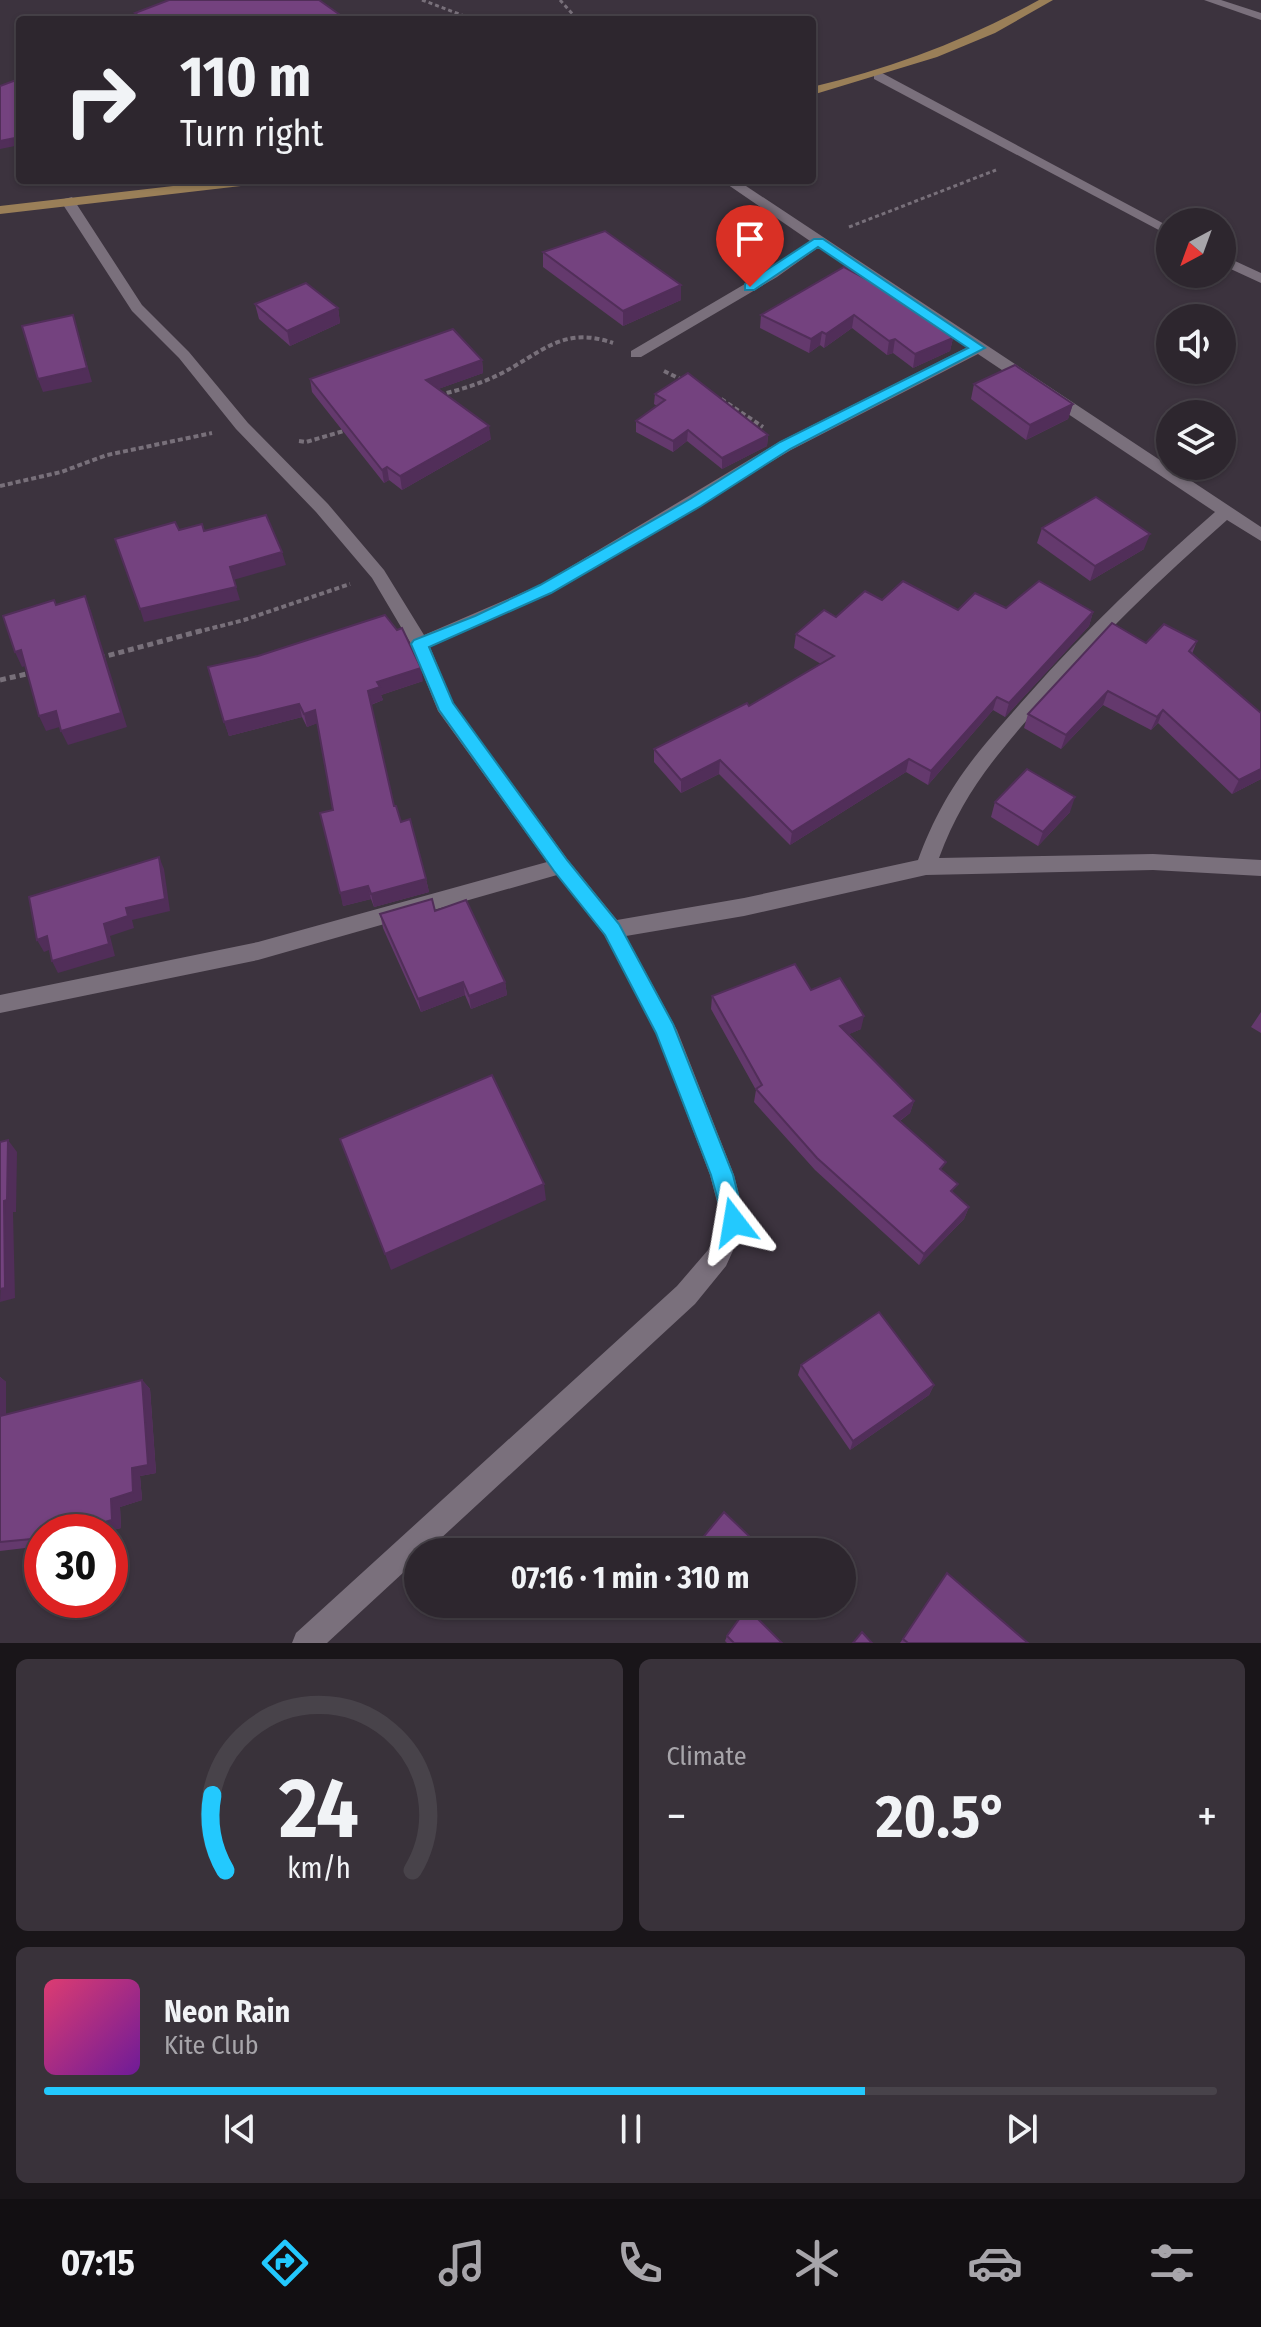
<!DOCTYPE html>
<html lang="en">
<head>
<meta charset="utf-8">
<style>
  body { margin:0; font-family:"Fira Sans Condensed",sans-serif; background:#39323a; color:#f1f3f6; height:100vh; display:flex; flex-direction:column; font-size:30px; white-space:nowrap }
  * { box-sizing:border-box; margin:0 }
  p { font-size:26px; color:#a7a5aa }
  .icon { flex:none; width:44px; height:44px; fill:none; stroke:currentColor; stroke-width:2; stroke-linecap:round; stroke-linejoin:round }
  .map { position:relative; height:1643px; overflow:hidden }
  .drawer { display:flex; flex-direction:column; gap:16px; padding:16px; background:#191519; flex:1 }
  .drawer>* { flex:none }
  .top-card { position:absolute; left:16px; top:16px; width:800px; height:168px; border-radius:8px; box-shadow:0 2px 6px #0004,0 0 0 2px #48434a; background:#2d262e; color:#f1f3f6; overflow:hidden }
  .needle { width:52px; rotate:221deg }
  .tools { position:absolute; left:1156px; top:208px; display:grid; gap:16px }
  .tools a { display:grid; place-items:center; width:80px; height:80px; border-radius:50%; background:#2d262e; box-shadow:0 2px 6px #0004,0 0 0 2px #48434a; font-size:40px }
  .speed { position:absolute; left:24px; top:1514px; display:flex; gap:16px; font-size:40px; font-weight:700; text-align:center }
  .speed>* { display:grid; place-content:center; width:104px; height:104px; border-radius:50%; background:#2d262e; box-shadow:0 2px 6px #0004,0 0 0 2px #48434a; line-height:1 }
  .speed .limit { border:12px solid #d22; background:#fff; color:#111 }
  .pin { position:absolute; display:grid; place-items:center; width:68px; height:68px; color:#fff; margin:-82px -34px; border-radius:50% 50% 50% 0; rotate:-45deg; box-shadow:0 0 8px #0007 }
  .pin .icon { rotate:45deg }
  .me { position:absolute; width:88px; margin:-44px; rotate:346deg; stroke-linejoin:round; filter:drop-shadow(0 0 6px #0008) }
  .turn { display:flex; align-items:center; gap:28px; height:168px; padding:0 32px; font-size:36px }
  .turn .icon { width:104px; height:104px; stroke-width:2.5 }
  .turn b { display:block; font-size:56px; line-height:68px }
  .big { font-size:60px; font-weight:700; line-height:1.1 }
  .drawer .card { flex:1; display:flex; flex-direction:column; justify-content:center; gap:12px; min-width:0; padding:0 28px; border-radius:12px; background:#39323a }
  .drawer .dial { align-items:center; gap:0 }
  .dial svg { height:208px; overflow:visible; fill:none; stroke:#48434a; stroke-width:7; stroke-linecap:round; text-anchor:middle }
  .dial text { fill:#f1f3f6; stroke:none }
  .song { display:flex; align-items:center; gap:24px }
  .cover { width:96px; height:96px; border-radius:12px; background:linear-gradient(135deg,hsl(340 70% 55%),hsl(280 70% 35%)) }
  .played { height:8px; border-radius:4px; background:linear-gradient(90deg,#23c9fe 70%,#48434a 70%) }
  .keys { display:flex; justify-content:space-around; direction:ltr }
  .heat { display:flex; justify-content:space-between; align-items:center; font-size:44px; direction:ltr }
  .drawer .tiles { flex:1; display:grid; gap:16px; grid-template-columns:1fr 1fr }
  .card:last-child { grid-column:span 2 }
  .trip { position:absolute; left:404px; top:1538px; width:452px; height:80px; border-radius:40px; background:#2d262e; box-shadow:0 2px 6px #0004,0 0 0 2px #48434a; font-weight:700; line-height:80px; text-align:center }
  .tab-bar { display:flex; height:128px; justify-content:space-around; align-items:center; background:#120f12; color:#a7a5aa }
  .tab-bar .icon { width:56px; height:56px }
  .tab-bar .current { color:#23c9fe }
  .tab-bar b { font-size:36px; color:#f1f3f6 }
  .map>svg:first-child { display:block }
  .lines { fill:none; stroke-linecap:round; stroke-linejoin:round }
  .path-far2 { stroke:#78707a; stroke-width:3; stroke-dasharray:4 3; stroke-linecap:butt }
  .path-far1 { stroke:#78707a; stroke-width:4; stroke-dasharray:5 3; stroke-linecap:butt }
  .path { stroke:#78707a; stroke-width:5; stroke-dasharray:6 4; stroke-linecap:butt }
  .minor { fill:#7a707c; fill-rule:evenodd }
  .secondary { fill:#9a7f58; fill-rule:evenodd }
  .wall { fill:#64396d }
  .shaded-wall { fill:#512e59 }
  .building { fill:#74427f; stroke:#512e59; stroke-width:2 }
  .route { fill:#23c9fe; stroke:#1783a5; stroke-width:2 }
</style>
</head>
<body>
<div class="map">
<svg width="1261" height="1643" viewBox="0 0 1261 1643">
  <rect width="100%" height="100%" fill="#3c333e"/>
  <g class="lines">
    <g class="path-far2">
      <polyline points="422,0 475,20"/>
      <polyline points="560,0 578,20"/>
      <polyline points="849,227 996,170"/>
    </g>
    <g class="path-far1">
      <polyline points="664,371 684,381"/>
      <path d="M439 395C459 390 480 384 498 375 541 354 562 325 613 343"/>
      <polyline points="721,399 763,427"/>
      <polyline points="299,441 306,442 347,430"/>
      <polyline points="0,486 61,472 107,455 212,433"/>
      <polyline points="197,632 244,620 350,584"/>
    </g>
    <g class="path">
      <polyline points="99,658 204,630"/>
      <polyline points="0,680 31,673"/>
    </g>
    <g class="minor">
      <polygon points="1204,0 1221,0 1261,13 1261,20"/>
      <polygon points="874,73 882,73 1170,227 1170,236 874,79"/>
      <path d="M721 180H737L1261 527V541L1227 520C1160 579 1098 639 1039 706 995 757 963 793 939 858L1153 854 1261 860V876L1153 870 926 875 744 916 626 936 677 1030 734 1175 746 1222 726 1266 695 1304 426 1552H418V1559L327 1643H292L296 1633 677 1286 708 1250 722 1221 710 1175 656 1033 605 936 557 875 258 960 0 1013V995L258 942 547 862 438 711 411 644 372 578 316 512 236 429 179 358 132 311 60 200 72 197 142 305 189 352 248 423 328 504 384 570 424 635 540 585 779 442 968 347 819 247 777 277 641 357H631V351L767 271 810 241ZM978 354 1215 512C1149 570 1086 629 1028 695 977 752 945 787 918 860L744 898 617 920 568 860 453 703 430 647 552 593 791 450Z"/>
      <polygon points="1222,255 1261,273 1261,283 1222,265"/>
    </g>
    <g class="secondary">
      <path d="M1039 0H1053L995 33 937 57 812 95V87C892 68 967 40 1039 0Z"/>
      <polygon points="225,180 266,180 259,184 0,214 0,206"/>
    </g>
  </g>
  <g class="wall">
    <polygon points="135,13 343,17 344,20 137,20"/>
    <polygon points="543,252 681,300 623,326 543,267"/>
    <polygon points="844,267 953,338 950,351 913,368 893,353 887,355 852,328 824,348 820,345 809,353 760,328 761,315"/>
    <polygon points="255,304 338,308 340,323 290,346 259,319"/>
    <polygon points="482,360 483,373 438,389 491,439 402,490 389,480 384,483 312,392 310,379"/>
    <polygon points="974,384 1073,404 1068,419 1026,440 971,399"/>
    <polygon points="655,394 768,435 767,446 722,469 687,441 673,452 636,432 636,421 657,406 654,404"/>
    <polygon points="1042,528 1144,549 1090,581 1037,543"/>
    <polygon points="882,600 958,610 1006,608 1093,612 1089,626 1005,717 993,710 928,785 906,772 790,845 719,774 681,793 654,762 654,749 749,706 821,664 794,648 796,634 836,617"/>
    <polygon points="1197,641 1192,654 1261,713 1261,779 1232,794 1158,723 1151,730 1103,705 1061,749 1024,728 1028,714 1146,643"/>
    <polygon points="208,667 423,681 381,695 383,700 371,705 394,806 426,879 429,892 374,907 371,899 343,906 333,810 317,723 307,727 302,717 229,736"/>
    <polygon points="995,802 1070,812 1038,846 991,817"/>
    <polygon points="435,911 505,982 507,995 471,1009 465,995 421,1012 383,928 380,914"/>
    <polygon points="811,990 861,1029 849,1034 914,1101 910,1113 900,1121 942,1171 953,1193 969,1207 964,1219 919,1265 815,1170 754,1102 756,1090 711,1009 712,996"/>
    <polygon points="1261,1012 1261,1033 1251,1027"/>
    <polygon points="801,1365 934,1385 929,1395 850,1450 798,1375"/>
    <polygon points="0,1377 6,1382 6,1415 142,1380 150,1389 156,1473 140,1476 142,1500 120,1507 121,1528 105,1532 42,1532 42,1546 0,1551"/>
    <polygon points="947,1573 1028,1643 900,1643"/>
    <polygon points="727,1636 782,1643 727,1643 725,1641"/>
  </g>
  <g class="shaded-wall">
    <polygon points="20,137 20,145 0,149 0,141"/>
    <polygon points="681,285 681,300 623,326 623,311"/>
    <polygon points="338,308 340,323 290,346 287,331"/>
    <polygon points="73,315 92,382 43,392 38,379"/>
    <polygon points="854,315 852,328 824,348 826,334"/>
    <polygon points="822,332 820,345 809,353 811,339"/>
    <polygon points="953,338 950,351 913,368 915,354"/>
    <polygon points="895,339 893,353 887,355 889,341"/>
    <polygon points="482,360 483,373 427,393 426,380"/>
    <polygon points="1073,404 1068,419 1026,440 1030,425"/>
    <polygon points="489,426 491,439 402,490 400,476"/>
    <polygon points="688,430 687,441 673,452 673,441"/>
    <polygon points="768,435 767,446 722,469 722,458"/>
    <polygon points="387,467 389,480 384,483 382,470"/>
    <polygon points="1150,534 1144,549 1090,581 1095,566"/>
    <polygon points="282,552 286,565 233,580 230,567"/>
    <polygon points="236,587 240,600 144,622 140,609"/>
    <polygon points="85,596 91,611 127,727 68,745 61,731"/>
    <polygon points="1093,612 1089,626 1005,717 1009,703"/>
    <polygon points="21,650 28,665 22,667 15,652"/>
    <polygon points="421,668 423,681 381,695 383,700 370,705 368,691 377,682"/>
    <polygon points="1108,691 1103,705 1061,749 1066,735"/>
    <polygon points="997,697 993,710 928,785 931,771"/>
    <polygon points="299,704 302,717 229,736 224,722"/>
    <polygon points="315,710 318,723 307,727 304,714"/>
    <polygon points="1163,710 1158,723 1151,730 1157,717"/>
    <polygon points="56,711 63,726 46,731 39,716"/>
    <polygon points="909,759 906,772 790,845 792,832"/>
    <polygon points="720,760 719,774 681,793 681,780"/>
    <polygon points="1261,769 1261,779 1232,794 1239,780"/>
    <polygon points="1075,797 1070,812 1038,846 1043,832"/>
    <polygon points="159,857 164,869 170,911 132,920 134,928 110,936 115,956 58,973 52,961 126,908"/>
    <polygon points="426,879 429,892 374,907 371,894"/>
    <polygon points="368,886 371,899 343,906 340,893"/>
    <polygon points="47,936 54,948 44,952 37,940"/>
    <polygon points="463,982 465,995 421,1012 418,999"/>
    <polygon points="505,982 507,995 471,1009 469,996"/>
    <polygon points="864,1016 861,1029 838,1039 840,1026"/>
    <polygon points="914,1101 910,1113 890,1128 894,1116"/>
    <polygon points="8,1140 17,1152 16,1212 13,1212 15,1298 0,1302 4,1201"/>
    <polygon points="544,1184 546,1200 391,1270 385,1254"/>
    <polygon points="969,1207 964,1219 919,1265 924,1254"/>
    <polygon points="0,1377 6,1382 6,1426 0,1421"/>
    <polygon points="142,1380 150,1389 156,1473 140,1476 142,1500 120,1507 121,1528 105,1532 69,1532 111,1499 132,1468"/>
    <polygon points="934,1385 929,1395 850,1450 853,1441"/>
    <polygon points="750,1537 748,1545 742,1552 738,1552"/>
  </g>
  <g class="building">
    <polygon points="169,0 319,0 343,17 336,20 145,20 135,13"/>
    <polygon points="16,80 20,89 20,137 0,141 0,86"/>
    <polygon points="605,231 681,285 623,311 543,252"/>
    <polygon points="844,267 892,293 953,338 915,354 895,339 889,341 854,315 826,334 822,332 811,339 761,315"/>
    <polygon points="306,283 338,308 287,331 255,304"/>
    <polygon points="73,315 87,368 38,379 22,326"/>
    <polygon points="453,329 482,360 426,380 489,426 400,476 387,467 382,470 310,379"/>
    <polygon points="1015,365 1073,404 1030,425 974,384"/>
    <polygon points="688,373 768,435 722,458 688,430 673,441 636,421 665,400 655,394"/>
    <polygon points="1096,497 1150,534 1095,566 1042,528"/>
    <polygon points="266,515 282,552 230,567 236,587 140,609 115,539 175,522 179,530 202,524 204,531"/>
    <polygon points="903,581 958,610 975,593 1006,608 1039,581 1093,612 1009,703 997,697 931,771 909,759 792,832 720,760 681,780 654,749 747,703 749,706 834,656 796,634 824,610 836,617 865,591 882,600"/>
    <polygon points="85,596 121,713 61,731 56,711 39,716 21,650 15,652 3,616 54,600 56,605"/>
    <polygon points="385,615 397,630 402,628 421,668 377,682 380,687 368,691 394,806 396,806 401,822 410,819 426,879 371,894 368,886 340,893 320,813 333,810 315,710 304,714 299,704 224,722 208,667 258,656"/>
    <polygon points="1112,623 1146,643 1164,624 1197,641 1189,651 1261,713 1261,769 1239,780 1163,710 1157,717 1108,691 1066,735 1028,714"/>
    <polygon points="1027,769 1075,797 1043,832 995,802"/>
    <polygon points="159,857 165,899 126,908 128,916 104,924 109,944 52,961 47,936 37,940 29,897"/>
    <polygon points="432,899 435,911 466,900 505,982 469,996 463,982 418,999 380,914"/>
    <polygon points="795,964 811,990 840,978 864,1016 840,1026 914,1101 894,1116 946,1162 940,1169 958,1184 951,1191 969,1207 924,1254 817,1158 756,1089 762,1085 712,996"/>
    <polygon points="492,1075 544,1184 385,1254 340,1139"/>
    <polygon points="8,1140 7,1200 4,1201 5,1288 0,1289 0,1142"/>
    <polygon points="879,1312 934,1385 853,1441 801,1365"/>
    <polygon points="142,1380 148,1465 132,1468 133,1492 111,1499 112,1520 69,1532 42,1532 42,1538 0,1542 0,1416"/>
    <polygon points="724,1512 750,1537 738,1552 691,1552"/>
    <polygon points="947,1573 1028,1643 908,1643 903,1639"/>
    <polygon points="747,1608 782,1643 734,1643 727,1636"/>
    <polygon points="862,1632 872,1643 853,1643"/>
  </g>
  <polygon class="route" points="814,239 823,239 985,348 790,449 701,506 551,593 429,647 453,703 567,860 619,924 673,1024 733,1175 745,1222 742,1229 734,1233 726,1229 711,1175 656,1033 605,935 554,871 439,710 411,644 414,640 475,616 540,585 690,499 780,442 968,348 818,247 754,290 745,290 745,284"/>
</svg>
<div class="tools">
<a><svg class="needle" viewBox="-14 -14 28 28"><path d="M0-13l5 13h-10z" fill="#e53935"/><path d="M0 13l5-13h-10z" fill="#a7a5aa"/></svg></a>
<a><svg class="icon" aria-label="sound" viewBox="0 0 24 24"><path d="M4 9h4l5-4v14l-5-4H4zM17 9q2 3 0 6"/></svg></a>
<a><svg class="icon" aria-label="layers" viewBox="0 0 24 24"><path d="M12 4l9 5-9 5-9-5zM3 14l9 5 9-5"/></svg></a>
</div>
<div class="speed"><div class="limit">30</div></div>
<div class="pin" style="left:750px;top:287px;background:#d93025"><svg class="icon" aria-label="arrive" viewBox="0 0 24 24"><path d="M6 21V4h12l-3 4 3 4H6"/></svg></div>
<svg class="me" style="left:734px;top:1222px" viewBox="-20 -20 40 40"><path d="M0-17L14 15 0 8-14 15z" fill="#23c9fe" stroke="#fff" stroke-width="4"/></svg>
<div class="trip">07:16 · 1 min · 310 m</div>
<div class="top-card">
<div class="turn"><svg class="icon" aria-label="right" viewBox="0 0 24 24"><path d="M7 20v-9h11M14 6l5 5-5 5"/></svg><div><b>110 m</b>Turn right</div></div>
</div>
</div>
<section class="drawer">
<div class="tiles">
<div class="card dial"><svg viewBox="0 0 100 80">
<path d="M14 69A42 42 0 1 1 86 69"/>
<path d="M14 69A42 42 0 0 1 9 40" stroke="#23c9fe"/>
<text x="50" y="56" font-size="32" font-weight="700">24</text>
<text x="50" y="72" font-size="11">km/h</text>
</svg></div>
<div class="card"><p>Climate</p>
<div class="heat"><a>−</a><b class="big">20.5°</b><a>+</a></div>
</div>
<div class="card">
<div class="song"><i class="cover"></i><div><b>Neon Rain</b><p>Kite Club</p></div></div>
<div class="played"></div>
<div class="keys"><svg class="icon" aria-label="previous" viewBox="0 0 24 24"><path d="M18 5L8 12l10 7zM5 5v14"/></svg><svg class="icon" aria-label="pause" viewBox="0 0 24 24"><path d="M8 5v14M16 5v14"/></svg><svg class="icon" aria-label="next" viewBox="0 0 24 24"><path d="M6 5l10 7-10 7zM19 5v14"/></svg></div>
</div>
</div>
</section>
<nav class="tab-bar">
<b>07:15</b>
<svg class="icon current" aria-label="directions" viewBox="0 0 24 24"><path d="M12 3l9 9-9 9-9-9zM9 14v-3h6M13 9l2 2-2 2"/></svg>
<svg class="icon" aria-label="music" viewBox="0 0 24 24"><path d="M9 18V5l10-2v13"/><circle cx="6" cy="18" r="3"/><circle cx="16" cy="16" r="3"/></svg>
<svg class="icon" aria-label="phone" viewBox="0 0 24 24"><path d="M5 4h4l2 5-3 2q2 4 5 5l2-3 5 2v4C11 20 4 13 5 4z"/></svg>
<svg class="icon" aria-label="climate" viewBox="0 0 24 24"><path d="M12 3v18M4 7l16 10M4 17L20 7"/></svg>
<svg class="icon" aria-label="car" viewBox="0 0 24 24"><path d="M5 17H2v-5l4-1 3-4h7l3 4 3 1v5h-3M9 17h6M6 11h13"/><circle cx="7" cy="17" r="2"/><circle cx="17" cy="17" r="2"/></svg>
<svg class="icon" aria-label="filters" viewBox="0 0 24 24"><path d="M4 7h16M4 17h16"/><circle cx="9" cy="7" r="2"/><circle cx="15" cy="17" r="2"/></svg>
</nav>
</body>
</html>
